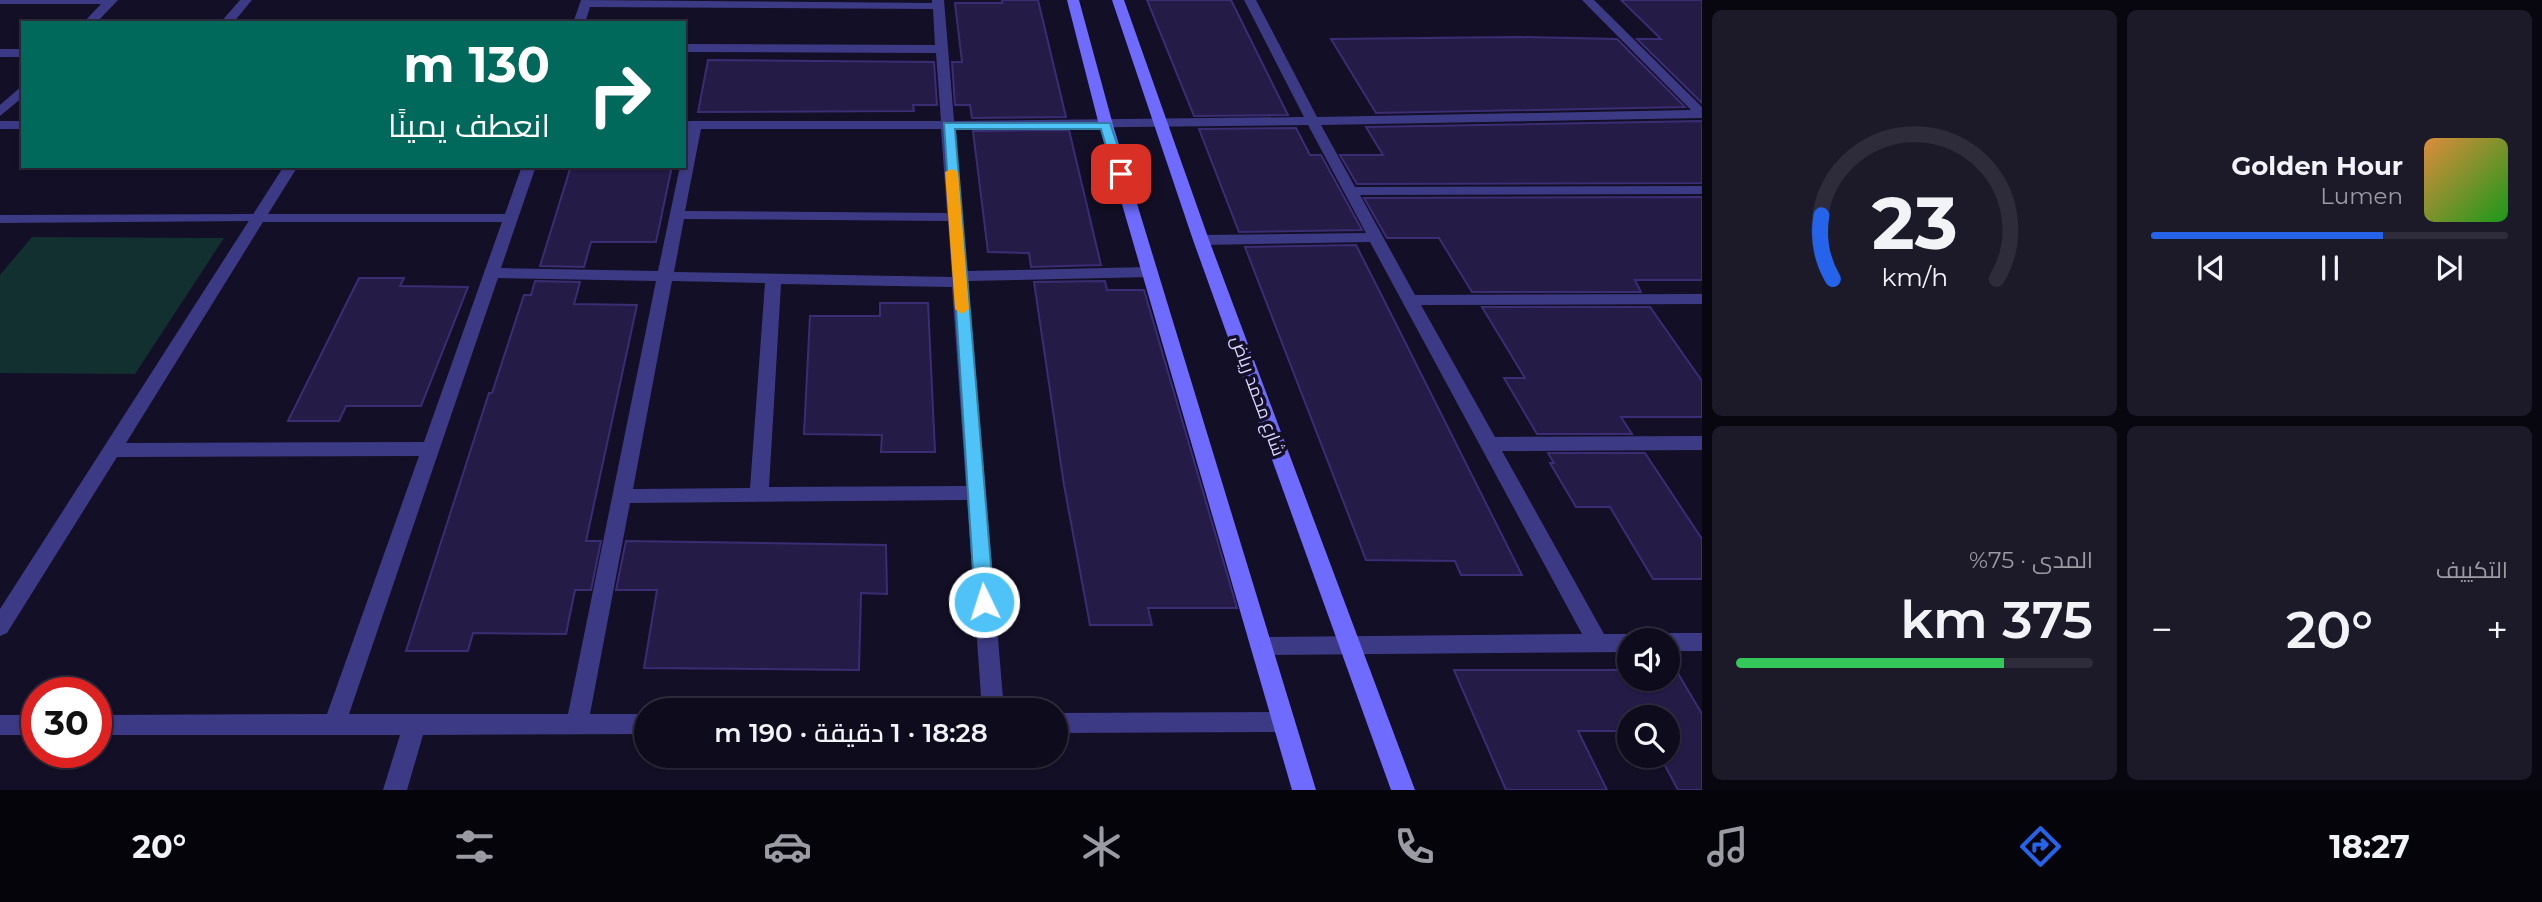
<!DOCTYPE html>
<html lang="ar">
<head>
<meta charset="utf-8">
<style>
  body { margin:0; font-family:Montserrat,Cairo,sans-serif; background:#1c1929; color:#f1f3f6; direction:rtl; height:100vh; display:flex; flex-direction:column; font-size:26px; white-space:nowrap }
  * { box-sizing:border-box; margin:0 }
  p { font-size:23px; color:#9b9ba3 }
  .icon { flex:none; width:38px; height:38px; fill:none; stroke:currentColor; stroke-width:2; stroke-linecap:round; stroke-linejoin:round }
  .map { position:relative; flex:1; overflow:hidden; direction:ltr }
  .panel { display:flex; flex-direction:column; gap:10px; padding:10px; background:#08060f; width:840px }
  .panel>* { flex:none }
  .guide { position:absolute; left:21px; top:21px; width:665px; height:147px; border-radius:0px; box-shadow:0 2px 5px #0004,0 0 0 2px #2e2b3b; direction:rtl; background:#00695c; color:#fff; overflow:hidden }
  .controls { position:absolute; left:1617px; top:628px; display:grid; gap:14px }
  .controls a { display:grid; place-items:center; width:63px; height:63px; border-radius:50%; background:#0e0b1c; box-shadow:0 2px 5px #0004,0 0 0 2px #2e2b3b; font-size:35px }
  .speed { position:absolute; left:21px; top:677px; display:flex; gap:14px; font-size:35px; font-weight:700; text-align:center }
  .speed>* { display:grid; place-content:center; width:91px; height:91px; border-radius:50%; background:#0e0b1c; box-shadow:0 2px 5px #0004,0 0 0 2px #2e2b3b; line-height:1 }
  .speed .limit { border:10px solid #d22; background:#fff; color:#111 }
  .pin { position:absolute; display:grid; place-items:center; width:60px; height:60px; color:#fff; margin:-30px; border-radius:14px; box-shadow:0 4px 10px #0006 }
  .me { position:absolute; width:77px; margin:-38px; rotate:356deg; stroke-linejoin:round; filter:drop-shadow(0 0 5px #0008) }
  .turn { display:flex; align-items:center; gap:24px; height:147px; padding:0 21px; font-size:32px }
  .turn .icon { width:91px; height:91px; stroke-width:2.5 }
  .turn b { display:block; font-size:49px; line-height:60px }
  .big { font-size:52px; font-weight:600; line-height:1.1 }
  .panel .widget { flex:1; display:flex; flex-direction:column; justify-content:center; gap:10px; min-width:0; padding:0 24px; border-radius:10px; background:#1c1929 }
  .panel .dial { align-items:center; gap:0 }
  .dial svg { height:182px; overflow:visible; fill:none; stroke:#2e2b3b; stroke-width:7; stroke-linecap:round; text-anchor:middle }
  .dial text { fill:#f1f3f6; stroke:none }
  .song { display:flex; align-items:center; gap:21px }
  .cover { width:84px; height:84px; border-radius:10px; background:linear-gradient(135deg,hsl(30 70% 55%),hsl(120 70% 35%)) }
  .played { height:7px; border-radius:4px; background:linear-gradient(90deg,#2563eb 65%,#2e2b3b 65%) }
  .keys { display:flex; justify-content:space-around; direction:ltr }
  .heat { display:flex; justify-content:space-between; align-items:center; font-size:38px; direction:ltr }
  .charge { height:10px; border-radius:5px; background:linear-gradient(90deg,#34c759 75%,#2e2b3b 0) }
  .panel .tiles { flex:1; display:grid; gap:10px; grid-template-columns:repeat(2,1fr) }
  .trip { position:absolute; left:634px; top:698px; width:434px; height:70px; border-radius:35px; background:#0e0b1c; box-shadow:0 2px 5px #0004,0 0 0 2px #2e2b3b; font-weight:600; line-height:70px; text-align:center; direction:rtl }
  .tabs { display:flex; height:112px; justify-content:space-around; align-items:center; background:#06040b; color:#9b9ba3 }
  .tabs .icon { width:49px; height:49px }
  .tabs .active { color:#2563eb }
  .tabs b { font-size:32px; color:#f1f3f6 }
  main { display:flex; flex:1; min-height:0 }
  .map>svg:first-child { display:block }
  .green { fill:#12302f }
  .building { fill:#241b47; stroke:#3b2d73; stroke-width:2 }
  .lines { fill:none; stroke-linecap:round; stroke-linejoin:round }
  .lane { fill:#3d3a85; fill-rule:evenodd }
  .street { fill:#3d3a85; fill-rule:evenodd }
  .secondary { fill:#6f6bff; fill-rule:evenodd }
  .route { fill:#4fc3f7; stroke:#337fa1; stroke-width:2 }
  .slow { fill:#f59e0b }
  .labels { text-anchor:middle; dominant-baseline:central; stroke-width:7; stroke-linejoin:round; paint-order:stroke }
  .street-label { font-size:18px; fill:#d9d4ff; stroke:#130f26 }
</style>
</head>
<body>
<main>
<section class="panel">
<div class="tiles">
<div class="widget">
<div class="song"><i class="cover"></i><div><b>Golden Hour</b><p>Lumen</p></div></div>
<div class="played"></div>
<div class="keys"><svg class="icon" aria-label="previous" viewBox="0 0 24 24"><path d="M18 5L8 12l10 7zM5 5v14"/></svg><svg class="icon" aria-label="pause" viewBox="0 0 24 24"><path d="M8 5v14M16 5v14"/></svg><svg class="icon" aria-label="next" viewBox="0 0 24 24"><path d="M6 5l10 7-10 7zM19 5v14"/></svg></div>
</div>
<div class="widget dial"><svg viewBox="0 0 100 80">
<path d="M14 69A42 42 0 1 1 86 69"/>
<path d="M14 69A42 42 0 0 1 9 41" stroke="#2563eb"/>
<text x="50" y="56" font-size="32" font-weight="700">23</text>
<text x="50" y="72" font-size="11">km/h</text>
</svg></div>
<div class="widget"><p>التكييف</p>
<div class="heat"><a>−</a><b class="big">20°</b><a>+</a></div>
</div>
<div class="widget"><p>المدى · 75%</p><b class="big">375 km</b><div class="charge"></div></div>
</div>
</section>
<div class="map">
<svg width="1702" height="790" viewBox="0 0 1702 790">
  <rect width="100%" height="100%" fill="#130f26"/>
  <polygon class="green" points="32,237 224,238 135,374 0,373 0,275"/>
  <g class="building">
    <polygon points="1002,0 1038,0 1066,117 972,118 970,105 955,105 952,62 962,62 955,3 1002,3"/>
    <polygon points="1147,0 1231,0 1288,115 1194,116"/>
    <polygon points="1621,0 1702,0 1702,103 1637,39 1661,39"/>
    <polygon points="1519,37 1617,39 1685,107 1376,113 1331,39"/>
    <polygon points="708,60 934,62 937,105 913,105 914,111 698,112"/>
    <polygon points="1702,121 1702,183 1357,184 1340,155 1383,155 1366,127"/>
    <polygon points="1296,128 1310,155 1321,155 1362,230 1239,232 1199,129"/>
    <polygon points="1069,130 1101,265 1031,267 1029,253 988,252 973,131"/>
    <polygon points="571,166 672,166 656,242 591,242 584,267 540,266"/>
    <polygon points="1702,197 1702,280 1635,280 1641,292 1472,292 1439,238 1387,238 1364,198"/>
    <polygon points="1356,245 1389,310 1522,575 1461,575 1455,561 1366,560 1245,247"/>
    <polygon points="359,278 404,278 400,286 468,287 421,406 346,406 339,421 288,421"/>
    <polygon points="535,281 580,282 574,304 637,305 586,541 601,541 591,590 575,590 566,634 473,633 468,651 406,651 489,393 492,393 524,295 531,295"/>
    <polygon points="1105,281 1107,290 1144,290 1237,608 1148,608 1152,625 1090,625 1064,485 1034,282"/>
    <polygon points="880,303 928,303 935,452 881,452 882,435 804,434 810,316 880,316"/>
    <polygon points="1482,307 1650,307 1702,381 1702,417 1621,417 1632,434 1537,434 1504,378 1525,378"/>
    <polygon points="1548,453 1645,453 1702,539 1702,579 1653,579 1610,507 1576,507 1550,463 1554,463"/>
    <polygon points="626,541 886,545 887,594 861,593 859,670 644,668 657,590 616,590"/>
    <polygon points="1454,670 1629,670 1629,679 1668,679 1668,670 1676,670 1702,714 1702,790 1678,790 1660,756 1668,756 1668,718 1629,718 1629,731 1578,731 1607,790 1506,790"/>
  </g>
  <g class="lines">
    <polygon class="lane" points="258,214 263,215 263,221 0,223 0,215"/>
    <g class="street">
      <polygon points="0,0 118,0 96,23 83,23 101,4 0,4"/>
      <polygon points="240,0 252,0 233,23 220,23"/>
      <path d="M581 0 932 3V0H944L954 121 1304 117 1244 0H1256L1317 117 1691 110 1582 0H1594L1702 107V118L1321 125 1355 187 1702 186V194L1360 195 1415 295 1702 294V304L1421 305 1495 437 1702 436V450L1502 451 1604 634H1629L1638 640H1629V652L1261 655 1253 653 1250 646 1253 639 1261 637 1582 634 1370 242 1201 245 1193 240 1201 235 1366 233 1308 125 955 129 967 271 1150 267 1158 272 1150 277 968 281 1004 710H982L967 500 630 503 590 714H646V734L423 735 407 790H383L400 735H96V715L327 714 419 456 117 457 7 633 0 636V609L284 166H298L268 214H505L522 166H536L501 268 658 271 680 166H684L688 129H684V121H941L936 53 684 52V44L935 45 933 9 590 7 585 23H573ZM701 129H941L947 213 685 211ZM684 219 948 221 952 277 674 272ZM263 222H502L424 442 126 443ZM498 278 656 281 568 714H349ZM672 281 765 283 750 488 633 489ZM781 284 952 287 966 486 769 487Z"/>
      <rect x="0" y="49" width="23" height="8"/>
      <polygon points="23,85 23,97 0,116 0,105"/>
      <rect x="0" y="121" width="23" height="8"/>
      <polygon points="1668,633 1702,633 1702,651 1668,651 1668,640 1658,640 1660,636"/>
      <polygon points="1284,712 1292,715 1295,722 1292,729 1284,732 1055,733 1055,713"/>
      <rect x="0" y="715" width="37" height="20"/>
    </g>
    <g class="secondary">
      <polygon points="1067,0 1079,0 1113,125 1316,790 1292,790 1099,125"/>
      <polygon points="1112,0 1124,0 1209,240 1415,790 1391,790 1193,240"/>
    </g>
  </g>
  <polygon class="route" points="944,123 1110,123 1127,174 1121,178 1114,174 1101,129 955,129 994,602 991,607 978,607 975,602"/>
  <polygon class="slow" points="952,169 958,172 969,309 962,314 955,309 945,172"/>
  <g class="labels">
    <g class="street-label">
      <text transform="translate(1258 396) rotate(70)">شارع محمد رياض</text>
    </g>
  </g>
</svg>
<div class="controls">
<a><svg class="icon" aria-label="sound" viewBox="0 0 24 24"><path d="M4 9h4l5-4v14l-5-4H4zM17 9q2 3 0 6"/></svg></a>
<a><svg class="icon" aria-label="search" viewBox="0 0 24 24"><circle cx="10" cy="10" r="6"/><path d="M15 15l6 6"/></svg></a>
</div>
<div class="speed"><div class="limit">30</div></div>
<div class="pin" style="left:1121px;top:174px;background:#d93025"><svg class="icon" aria-label="arrive" viewBox="0 0 24 24"><path d="M6 21V4h12l-3 4 3 4H6"/></svg></div>
<svg class="me" style="left:984px;top:602px" viewBox="-20 -20 40 40"><circle r="17" fill="#4fc3f7" stroke="#fff" stroke-width="3"/><path d="M0-11L8 9 0 5-8 9z" fill="#fff"/></svg>
<div class="trip">18:28 · 1 دقيقة · 190 m</div>
<div class="guide">
<div class="turn"><svg class="icon" aria-label="right" viewBox="0 0 24 24"><path d="M7 20v-9h11M14 6l5 5-5 5"/></svg><div><b>130 m</b>انعطف يمينًا</div></div>
</div>
</div>
</main>
<nav class="tabs">
<b>18:27</b>
<svg class="icon active" aria-label="directions" viewBox="0 0 24 24"><path d="M12 3l9 9-9 9-9-9zM9 14v-3h6M13 9l2 2-2 2"/></svg>
<svg class="icon" aria-label="music" viewBox="0 0 24 24"><path d="M9 18V5l10-2v13"/><circle cx="6" cy="18" r="3"/><circle cx="16" cy="16" r="3"/></svg>
<svg class="icon" aria-label="phone" viewBox="0 0 24 24"><path d="M5 4h4l2 5-3 2q2 4 5 5l2-3 5 2v4C11 20 4 13 5 4z"/></svg>
<svg class="icon" aria-label="climate" viewBox="0 0 24 24"><path d="M12 3v18M4 7l16 10M4 17L20 7"/></svg>
<svg class="icon" aria-label="car" viewBox="0 0 24 24"><path d="M5 17H2v-5l4-1 3-4h7l3 4 3 1v5h-3M9 17h6M6 11h13"/><circle cx="7" cy="17" r="2"/><circle cx="17" cy="17" r="2"/></svg>
<svg class="icon" aria-label="filters" viewBox="0 0 24 24"><path d="M4 7h16M4 17h16"/><circle cx="9" cy="7" r="2"/><circle cx="15" cy="17" r="2"/></svg>
<b>20°</b>
</nav>
</body>
</html>
